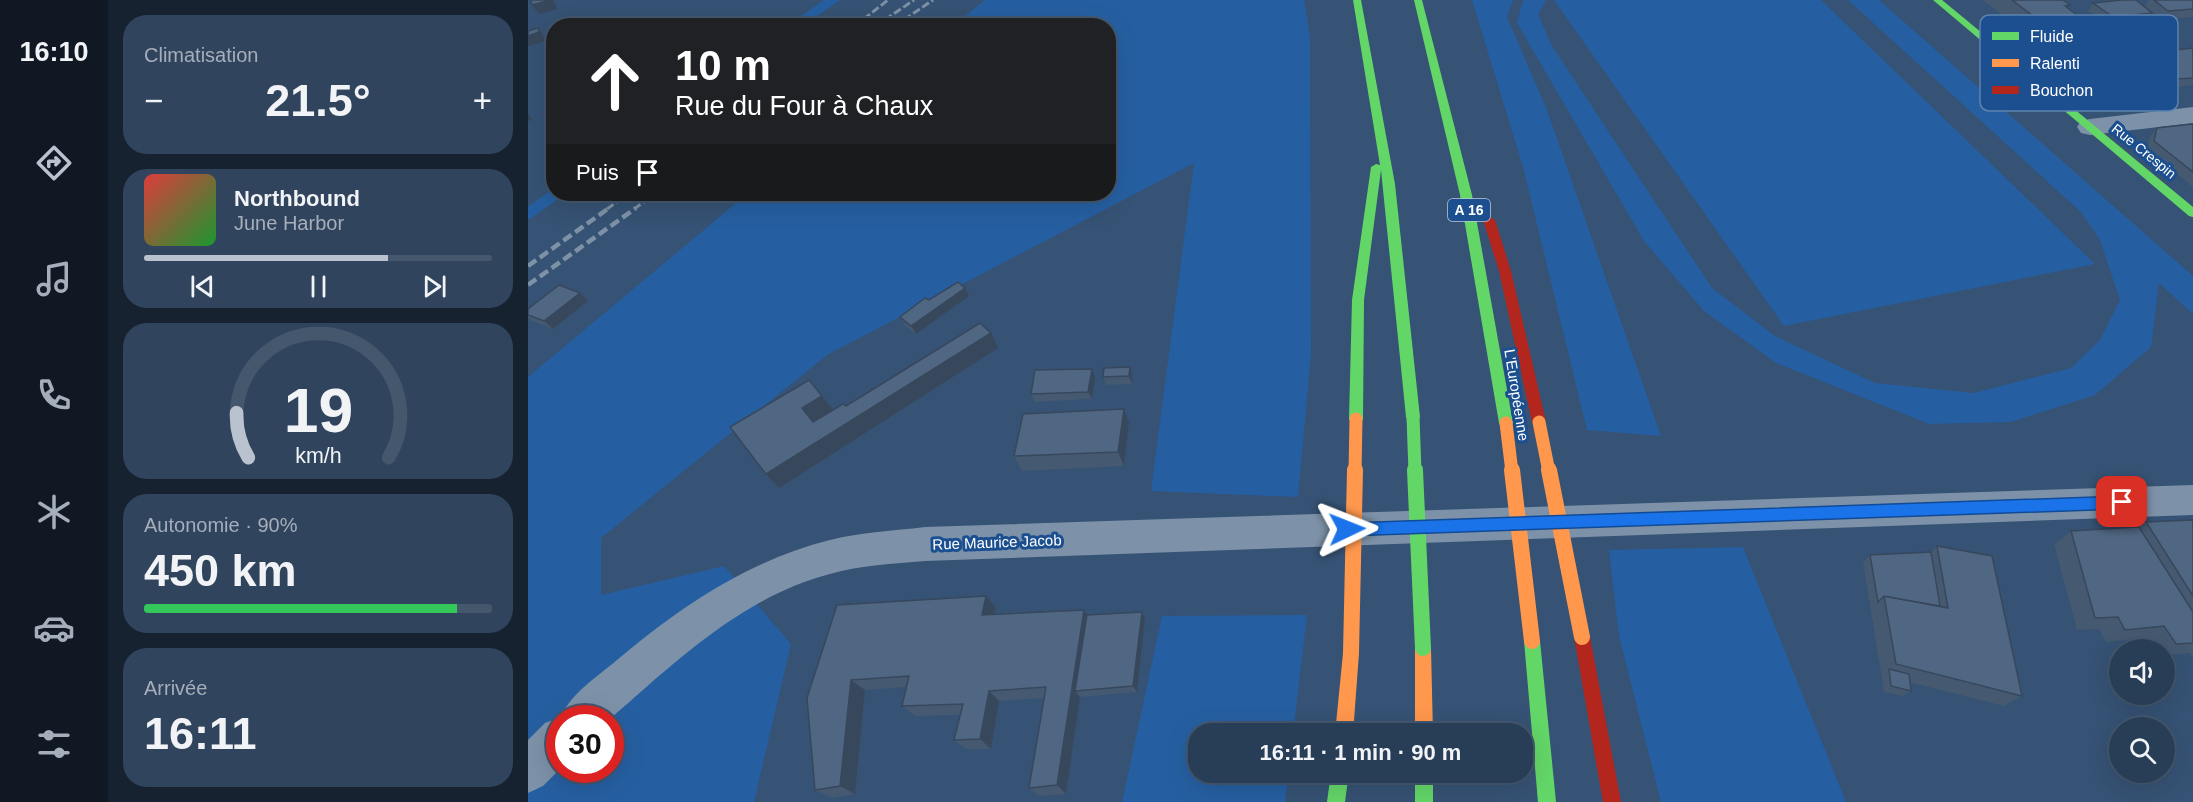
<!DOCTYPE html>
<html lang="fr">
<head>
<meta charset="utf-8">
<style>
  body { margin:0; font-family:Arial,sans-serif; background:#30455d; color:#f1f3f6; height:100vh; display:flex; flex-direction:column; font-size:22px; white-space:nowrap }
  * { box-sizing:border-box; margin:0 }
  p { font-size:20px; color:#a5aeba }
  .icon { flex:none; width:33px; height:33px; fill:none; stroke:currentColor; stroke-width:2; stroke-linecap:round; stroke-linejoin:round }
  .map { position:relative; flex:1; overflow:hidden }
  .panel { display:flex; flex-direction:column; gap:15px; padding:15px; background:#162230; width:420px }
  .panel>* { flex:none }
  .guide { position:absolute; left:18px; top:18px; width:570px; height:183px; border-radius:24px; box-shadow:0 6px 24px #0002,0 0 0 2px #44576d; background:#202124; color:#fff; overflow:hidden }
  .fabs { position:absolute; left:1581px; top:639px; display:grid; gap:12px }
  .fabs a { display:grid; place-items:center; width:66px; height:66px; border-radius:50%; background:#283e57; box-shadow:0 6px 24px #0002,0 0 0 2px #44576d; font-size:30px }
  .speed { position:absolute; left:18px; top:705px; display:flex; gap:12px; font-size:30px; font-weight:700; text-align:center }
  .speed>* { display:grid; place-content:center; width:78px; height:78px; border-radius:50%; background:#283e57; box-shadow:0 6px 24px #0002,0 0 0 2px #44576d; line-height:1 }
  .speed .limit { border:9px solid #d22; background:#fff; color:#111 }
  .pin { position:absolute; display:grid; place-items:center; width:51px; height:51px; color:#fff; margin:-26px; border-radius:12px; box-shadow:0 3px 9px #0006 }
  .me { position:absolute; width:66px; margin:-33px; rotate:88deg; stroke-linejoin:round; filter:drop-shadow(0 0 4px #0008) }
  .turn { display:flex; align-items:center; gap:21px; height:126px; padding:0 30px; font-size:27px }
  .turn .icon { width:78px; height:78px; stroke-width:2.5 }
  .turn b { display:block; font-size:42px; line-height:51px }
  .then { display:flex; align-items:center; height:57px; padding:0 30px; background:#0003; gap:12px; font-size:22px }
  .big { font-size:45px; font-weight:700; line-height:1.1 }
  .panel .tile { flex:1; display:flex; flex-direction:column; justify-content:center; gap:9px; min-width:0; padding:0 21px; border-radius:24px; background:#30455d }
  .panel .dial { align-items:center; gap:0 }
  .dial svg { height:156px; overflow:visible; fill:none; stroke:#44576d; stroke-width:7; stroke-linecap:round; text-anchor:middle }
  .dial text { fill:#f1f3f6; stroke:none }
  .song { display:flex; align-items:center; gap:18px }
  .cover { width:72px; height:72px; border-radius:9px; background:linear-gradient(135deg,hsl(0 70% 55%),hsl(130 70% 35%)) }
  .played { height:6px; border-radius:3px; background:linear-gradient(90deg,#b9c2ce 70%,#44576d 70%) }
  .keys { display:flex; justify-content:space-around; direction:ltr }
  .heat { display:flex; justify-content:space-between; align-items:center; font-size:33px; direction:ltr }
  .charge { height:9px; border-radius:4px; background:linear-gradient(90deg,#34c759 90%,#44576d 0) }
  .trip { position:absolute; left:660px; top:723px; width:345px; height:60px; border-radius:24px; background:#283e57; box-shadow:0 6px 24px #0002,0 0 0 2px #44576d; font-weight:700; line-height:60px; text-align:center }
  main { display:flex; flex:1; min-height:0 }
  .menu { display:flex; flex-direction:column; width:108px; justify-content:space-around; align-items:center; background:#101923; color:#a5aeba }
  .menu .icon { width:42px; height:42px }
  .menu .active { color:#b9c2ce }
  .menu b { font-size:27px; color:#f1f3f6 }
  .map>svg:first-child { display:block }
  .green { fill:#265fa1; fill-rule:evenodd }
  .lines { fill:none; stroke-linecap:round; stroke-linejoin:round }
  .street { fill:#7d92a8; fill-rule:evenodd }
  .fast { fill:#63d668; fill-rule:evenodd }
  .slow { fill:#ff974d; fill-rule:evenodd }
  .jam { fill:#b3261e; fill-rule:evenodd }
  .rail-far1 { stroke:#7e92a7; stroke-width:3; stroke-dasharray:8 3; stroke-linecap:butt }
  .rail { stroke:#7e92a7; stroke-width:4.5; stroke-dasharray:10 4.5; stroke-linecap:butt }
  .fast-bridge-far1 { stroke:#63d668; stroke-width:13 }
  .fast-bridge { stroke:#63d668; stroke-width:16 }
  .slow-bridge-far1 { stroke:#ff974d; stroke-width:13 }
  .slow-bridge { stroke:#ff974d; stroke-width:16 }
  .wall { fill:#455971 }
  .shaded-wall { fill:#38485c }
  .building { fill:#506783; stroke:#38485c; stroke-width:1.5 }
  .route { fill:#1a73e8; stroke:#114b97; stroke-width:1.5 }
  .labels { text-anchor:middle; dominant-baseline:central; stroke-width:6; stroke-linejoin:round; paint-order:stroke }
  .far-street-label { font-size:14px; fill:#fff; stroke:#1b4f8f }
  .shield { fill:#1b4f8f; stroke:#bbcadd; stroke-width:1.5 }
  .shield-label { font-size:14px; font-weight:bold; fill:#fff }
  .street-label { font-size:15px; fill:#fff; stroke:#1b4f8f }
  .key { fill:#1b4f8f; stroke:#5f84b1; stroke-width:1.5 }
  .key-label { font-size:16px; fill:#fff }
</style>
</head>
<body>
<main>
<nav class="menu">
<b>16:10</b>
<svg class="icon active" aria-label="directions" viewBox="0 0 24 24"><path d="M12 3l9 9-9 9-9-9zM9 14v-3h6M13 9l2 2-2 2"/></svg>
<svg class="icon" aria-label="music" viewBox="0 0 24 24"><path d="M9 18V5l10-2v13"/><circle cx="6" cy="18" r="3"/><circle cx="16" cy="16" r="3"/></svg>
<svg class="icon" aria-label="phone" viewBox="0 0 24 24"><path d="M5 4h4l2 5-3 2q2 4 5 5l2-3 5 2v4C11 20 4 13 5 4z"/></svg>
<svg class="icon" aria-label="climate" viewBox="0 0 24 24"><path d="M12 3v18M4 7l16 10M4 17L20 7"/></svg>
<svg class="icon" aria-label="car" viewBox="0 0 24 24"><path d="M5 17H2v-5l4-1 3-4h7l3 4 3 1v5h-3M9 17h6M6 11h13"/><circle cx="7" cy="17" r="2"/><circle cx="17" cy="17" r="2"/></svg>
<svg class="icon" aria-label="filters" viewBox="0 0 24 24"><path d="M4 7h16M4 17h16"/><circle cx="9" cy="7" r="2"/><circle cx="15" cy="17" r="2"/></svg>
</nav>
<section class="panel">
<div class="tile"><p>Climatisation</p>
<div class="heat"><a>−</a><b class="big">21.5°</b><a>+</a></div>
</div>
<div class="tile">
<div class="song"><i class="cover"></i><div><b>Northbound</b><p>June Harbor</p></div></div>
<div class="played"></div>
<div class="keys"><svg class="icon" aria-label="previous" viewBox="0 0 24 24"><path d="M18 5L8 12l10 7zM5 5v14"/></svg><svg class="icon" aria-label="pause" viewBox="0 0 24 24"><path d="M8 5v14M16 5v14"/></svg><svg class="icon" aria-label="next" viewBox="0 0 24 24"><path d="M6 5l10 7-10 7zM19 5v14"/></svg></div>
</div>
<div class="tile dial"><svg viewBox="0 0 100 80">
<path d="M14 69A42 42 0 1 1 86 69"/>
<path d="M14 69A42 42 0 0 1 8 46" stroke="#b9c2ce"/>
<text x="50" y="56" font-size="32" font-weight="700">19</text>
<text x="50" y="72" font-size="11">km/h</text>
</svg></div>
<div class="tile"><p>Autonomie · 90%</p><b class="big">450 km</b><div class="charge"></div></div>
<div class="tile"><p>Arrivée</p><b class="big">16:11</b></div>
</section>
<div class="map">
<svg width="1665" height="802" viewBox="0 0 1665 802">
  <rect width="100%" height="100%" fill="#365274"/>
  <g class="green">
    <polygon points="296,0 312,0 276,25 260,25"/>
    <path d="M457 0H776L782 36 783 355 770 497 623 491 666 163 299 355 73 538V595L196 566 263 644 226 802H0V377L219 194H580V26L426 25ZM32 718H82V770H32Z"/>
    <polygon points="944,0 985,0 979,17 1019,110 1133,436 1059,430 995,167"/>
    <polygon points="995,0 1018,0 1010,14 1024,46 1184,288 1247,336 1347,383 1446,393 1543,368 1572,340 1592,300 1572,240 1553,212 1320,0 1351,0 1665,276 1665,314 1631,283 1623,347 1567,395 1483,422 1401,424 1248,363 1176,311 1116,241 989,23"/>
    <polygon points="1026,0 1293,0 1567,264 1256,326"/>
    <polygon points="25,189 26,194 37,194 0,220 0,207"/>
    <polygon points="1215,547 1318,802 1133,802 1091,636 1081,550"/>
    <polygon points="779,615 765,733 670,734 670,772 761,773 757,802 594,802 634,616"/>
  </g>
  <g class="lines">
    <g class="street">
      <polygon points="1665,107 1665,123 1562,135 1553,133 1549,127 1553,121 1562,119"/>
      <path d="M1665 485V515L397 561C365 564 333 565 302 574 216 596 147 662 82 719L32 718V769L15 786 0 793V740L17 723 33 717C43 693 69 677 89 660 152 607 221 560 302 540 333 532 365 531 397 527Z"/>
    </g>
    <g class="fast">
      <polygon points="825,0 833,0 867,184 892,417 890,421 880,421 878,417 853,170 836,300 835,419 833,423 823,423 821,419 824,300 843,167 848,164 852,165"/>
      <polygon points="886,0 894,0 944,195 985,423 983,427 973,427 971,423 932,195"/>
      <polygon points="1405,0 1414,0 1665,207 1665,217 1661,216"/>
      <polygon points="1004,633 1010,636 1012,641 1028,802 1010,802 996,641 998,636"/>
      <polygon points="803,772 821,772 817,802 799,802"/>
      <rect x="887" y="772" width="18" height="30"/>
    </g>
    <g class="slow">
      <polygon points="895,640 901,642 903,648 905,734 887,734 887,648 889,642"/>
      <polygon points="823,645 829,647 831,653 825,734 807,734 815,653 817,647"/>
    </g>
    <g class="jam">
      <polygon points="961,216 967,220 983,271 1018,422 1016,426 1006,426 1004,422 971,271 955,220"/>
      <polygon points="1054,629 1060,632 1062,637 1093,802 1075,802 1046,637 1048,632"/>
    </g>
    <g class="rail-far1">
      <polyline points="327,26 360,0"/>
      <polyline points="348,26 386,0"/>
      <polyline points="367,26 405,0"/>
      <polyline points="79,209 100,194"/>
      <polyline points="106,209 127,194"/>
    </g>
    <g class="rail">
      <polyline points="0,266 81,208"/>
      <polyline points="0,285 108,208"/>
    </g>
    <polyline class="fast-bridge-far1" points="885,417 887,472"/>
    <polyline class="fast-bridge" points="887,470 895,648"/>
    <g class="slow-bridge-far1">
      <polyline points="1011,422 1021,472"/>
      <polyline points="978,423 984,472"/>
      <polyline points="827,472 828,419"/>
    </g>
    <g class="slow-bridge">
      <polyline points="984,470 1004,641"/>
      <polyline points="1021,470 1054,637"/>
      <polyline points="823,653 827,470"/>
    </g>
  </g>
  <g class="wall">
    <polygon points="1455,0 1535,0 1540,8 1615,63 1621,56 1629,54 1630,52 1665,48 1665,85 1642,88 1624,72 1612,87 1574,93"/>
    <polygon points="1621,0 1665,0 1665,17 1634,20 1617,6"/>
    <polygon points="1565,3 1624,13 1618,21 1579,25 1560,11"/>
    <polygon points="1665,124 1665,187 1619,149 1622,137 1629,128"/>
    <polygon points="437,288 441,296 388,334 377,326 372,317 401,300"/>
    <polygon points="60,301 25,329 4,321 0,317 0,309"/>
    <polygon points="564,369 567,377 564,399 507,402 503,394"/>
    <polygon points="604,375 604,384 578,385 575,377"/>
    <polygon points="601,423 596,466 494,471 486,456"/>
    <polygon points="1665,520 1665,658 1662,653 1636,655 1636,650 1623,650 1616,638 1578,642 1571,629 1549,630 1526,544 1543,531 1611,527 1618,522"/>
    <polygon points="1409,546 1494,696 1476,706 1381,682 1383,691 1375,696 1356,692 1335,562 1342,555 1403,552"/>
    <polygon points="468,608 467,614 559,615 614,612 617,619 609,692 552,697 538,794 511,796 501,788 516,698 471,701 463,749 438,749 426,740 433,715 387,716 374,706 379,687 337,690 327,794 303,798 287,790 279,698"/>
  </g>
  <g class="shaded-wall">
    <polygon points="22,0 25,0 27,3 29,9 11,14 4,5"/>
    <polygon points="10,28 16,37 18,41 0,46 0,36"/>
    <polygon points="1625,71 1612,87 1574,93 1586,77"/>
    <polygon points="0,113 4,120 0,121"/>
    <polygon points="437,288 441,296 388,334 383,326"/>
    <polygon points="52,293 60,301 25,329 16,321"/>
    <polygon points="463,333 470,348 251,488 238,474"/>
    <polygon points="602,367 604,375 604,384 601,376"/>
    <polygon points="564,369 567,377 564,399 560,392"/>
    <polygon points="294,396 306,411 286,423 274,408"/>
    <polygon points="596,409 601,423 596,466 590,452"/>
    <polygon points="458,596 468,608 464,626 454,615"/>
    <polygon points="556,610 563,622 547,691 552,697 538,794 529,785"/>
    <polygon points="614,612 617,619 609,692 605,686"/>
    <polygon points="323,680 337,690 327,794 312,786"/>
    <polygon points="461,691 471,701 463,749 452,739"/>
  </g>
  <g class="building">
    <polygon points="3,0 22,0 4,5"/>
    <polygon points="1484,0 1535,0 1542,5 1537,6 1625,71 1586,77"/>
    <polygon points="1594,0 1608,0 1624,13 1585,17 1565,3"/>
    <polygon points="1626,0 1665,0 1665,9 1640,11"/>
    <polygon points="10,28 11,32 0,36 0,31"/>
    <polygon points="1665,48 1665,78 1649,79 1621,56 1633,54 1630,52"/>
    <polygon points="1665,124 1665,172 1626,141 1629,128"/>
    <polygon points="430,282 437,288 383,326 372,317 397,298 401,300"/>
    <polygon points="31,285 52,293 16,321 0,315 0,309"/>
    <polygon points="452,323 463,333 238,474 202,427 281,380 294,396 274,408 285,422 315,404 318,406"/>
    <polygon points="602,367 601,376 575,377 576,368"/>
    <polygon points="564,369 560,392 503,394 507,370"/>
    <polygon points="596,409 590,452 486,456 495,414"/>
    <polygon points="1665,520 1665,596 1618,522"/>
    <polygon points="1611,527 1665,612 1665,643 1648,644 1636,626 1597,630 1590,617 1567,618 1543,531"/>
    <polygon points="1409,546 1464,556 1494,696 1368,664 1356,596 1420,608"/>
    <polygon points="1403,552 1412,606 1356,596 1350,602 1342,555"/>
    <polygon points="458,596 454,615 556,610 529,785 501,788 518,687 461,691 452,739 426,740 435,704 374,706 381,676 323,680 312,786 287,790 279,698 309,605"/>
    <polygon points="614,612 605,686 547,691 559,615"/>
    <polygon points="1361,669 1381,674 1383,691 1363,686"/>
  </g>
  <polygon class="route" points="1594,496 1601,502 1594,509 819,536 812,529 819,523"/>
  <g class="labels">
    <g class="far-street-label">
      <text transform="translate(1616 151) rotate(39)">Rue Crespin</text>
    </g>
    <rect class="shield" x="920" y="199" width="42" height="22" rx="4.5"/>
    <g class="shield-label">
      <text x="941" y="210">A 16</text>
    </g>
    <g class="street-label">
      <text transform="translate(989 395) rotate(81)">L'Européenne</text>
      <text transform="translate(469 542) rotate(-2)">Rue Maurice Jacob</text>
    </g>
  </g>
  <rect x="1452" y="15" width="198" height="96" rx="9" class="key"/>
  <rect x="1464" y="32" width="27" height="8" fill="#63d668"/>
  <rect x="1464" y="59" width="27" height="8" fill="#ff974d"/>
  <rect x="1464" y="86" width="27" height="8" fill="#b3261e"/>
  <g class="key-label">
    <text x="1502" y="42">Fluide</text>
    <text x="1502" y="69">Ralenti</text>
    <text x="1502" y="96">Bouchon</text>
  </g>
</svg>
<div class="fabs">
<a><svg class="icon" aria-label="sound" viewBox="0 0 24 24"><path d="M4 9h4l5-4v14l-5-4H4zM17 9q2 3 0 6"/></svg></a>
<a><svg class="icon" aria-label="search" viewBox="0 0 24 24"><circle cx="10" cy="10" r="6"/><path d="M15 15l6 6"/></svg></a>
</div>
<div class="speed"><div class="limit">30</div></div>
<div class="pin" style="left:1594px;top:502px;background:#d93025"><svg class="icon" aria-label="arrive" viewBox="0 0 24 24"><path d="M6 21V4h12l-3 4 3 4H6"/></svg></div>
<svg class="me" style="left:819px;top:529px" viewBox="-20 -20 40 40"><path d="M0-17L14 15 0 8-14 15z" fill="#1a73e8" stroke="#fff" stroke-width="4"/></svg>
<div class="trip">16:11 · 1 min · 90 m</div>
<div class="guide">
<div class="turn"><svg class="icon" aria-label="ahead" viewBox="0 0 24 24"><path d="M12 20V5M6 11l6-6 6 6"/></svg><div><b>10 m</b>Rue du Four à Chaux</div></div>
<div class="then">Puis<svg class="icon" aria-label="arrive" viewBox="0 0 24 24"><path d="M6 21V4h12l-3 4 3 4H6"/></svg></div>
</div>
</div>
</main>
</body>
</html>
